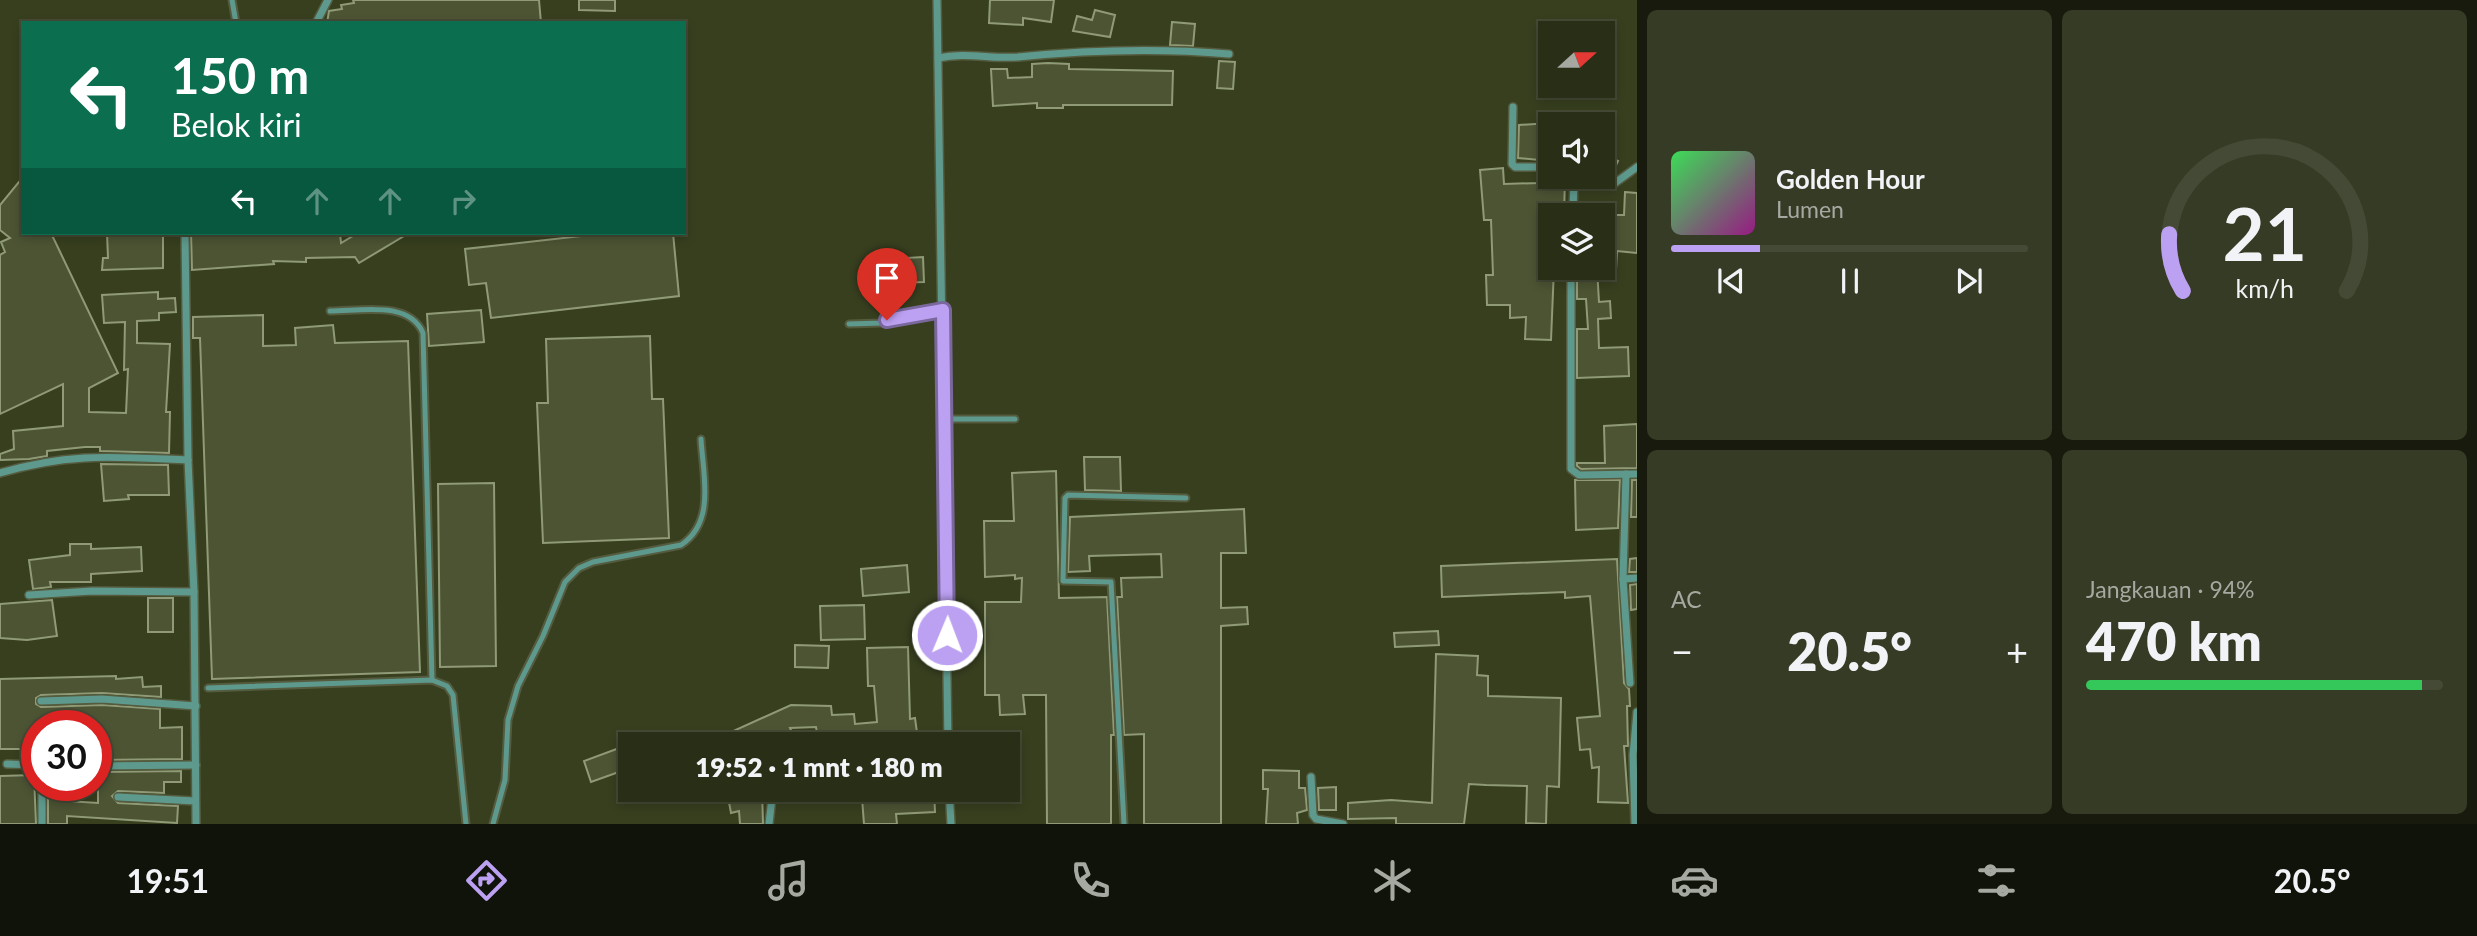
<!DOCTYPE html>
<html lang="id">
<head>
<meta charset="utf-8">
<style>
  body { margin:0; font-family:Lato,sans-serif; background:#353b24; color:#f1f3f6; height:100vh; display:flex; flex-direction:column; font-size:26px; white-space:nowrap }
  * { box-sizing:border-box; margin:0 }
  p { font-size:23px; color:#a5a9a1 }
  .icon { flex:none; width:38px; height:38px; fill:none; stroke:currentColor; stroke-width:2; stroke-linecap:round; stroke-linejoin:round }
  .map { position:relative; flex:1; overflow:hidden }
  .details { display:flex; flex-direction:column; gap:10px; padding:10px; background:#171a0d; width:840px }
  .details>* { flex:none }
  .top-card { position:absolute; left:21px; top:21px; width:665px; height:214px; border-radius:0px; box-shadow:0 4px 10px #0003,0 0 0 2px #454a36; background:#0b6e4f; color:#fff; overflow:hidden }
  .needle { width:46px; rotate:69deg }
  .controls { position:absolute; left:1538px; top:21px; display:grid; gap:14px }
  .controls a { display:grid; place-items:center; width:77px; height:77px; border-radius:0px; background:#292f17; box-shadow:0 4px 10px #0003,0 0 0 2px #454a36; font-size:35px }
  .speed { position:absolute; left:21px; top:710px; display:flex; gap:14px; font-size:35px; font-weight:700; text-align:center }
  .speed>* { display:grid; place-content:center; width:91px; height:91px; border-radius:50%; background:#292f17; box-shadow:0 4px 10px #0003,0 0 0 2px #454a36; line-height:1 }
  .speed .limit { border:10px solid #d22; background:#fff; color:#111 }
  .pin { position:absolute; display:grid; place-items:center; width:60px; height:60px; color:#fff; margin:-72px -30px; border-radius:50% 50% 50% 0; rotate:-45deg; box-shadow:0 0 7px #0007 }
  .pin .icon { rotate:45deg }
  .me { position:absolute; width:77px; margin:-38px; rotate:1deg; stroke-linejoin:round; filter:drop-shadow(0 0 5px #0008) }
  .turn { display:flex; align-items:center; gap:24px; height:147px; padding:0 35px; font-size:32px }
  .turn .icon { width:91px; height:91px; stroke-width:2.5 }
  .turn b { display:block; font-size:49px; line-height:60px }
  .lanes { display:flex; align-items:center; height:66px; padding:0 35px; background:#0003; justify-content:center; gap:35px; direction:ltr }
  .lanes .off { opacity:.35 }
  .big { font-size:52px; font-weight:800; line-height:1.1 }
  .details .card { flex:1; display:flex; flex-direction:column; justify-content:center; gap:10px; min-width:0; padding:0 24px; border-radius:10px; background:#353b24 }
  .details .dial { align-items:center; gap:0 }
  .dial svg { height:182px; overflow:visible; fill:none; stroke:#454a36; stroke-width:7; stroke-linecap:round; text-anchor:middle }
  .dial text { fill:#f1f3f6; stroke:none }
  .song { display:flex; align-items:center; gap:21px }
  .cover { width:84px; height:84px; border-radius:10px; background:linear-gradient(135deg,hsl(130 70% 55%),hsl(310 70% 35%)) }
  .played { height:7px; border-radius:4px; background:linear-gradient(90deg,#bca0f2 25%,#454a36 25%) }
  .keys { display:flex; justify-content:space-around; direction:ltr }
  .heat { display:flex; justify-content:space-between; align-items:center; font-size:38px; direction:ltr }
  .charge { height:10px; border-radius:5px; background:linear-gradient(90deg,#34c759 94%,#454a36 0) }
  .details .tiles { flex:1; display:grid; gap:10px; grid-template-columns:repeat(2,1fr) }
  .trip { position:absolute; left:618px; top:732px; width:402px; height:70px; border-radius:0px; background:#292f17; box-shadow:0 4px 10px #0003,0 0 0 2px #454a36; font-weight:800; line-height:70px; text-align:center }
  .tabs { display:flex; height:112px; justify-content:space-around; align-items:center; background:#101309; color:#a5a9a1 }
  .tabs .icon { width:49px; height:49px }
  .tabs .current { color:#bca0f2 }
  .tabs b { font-size:32px; color:#f1f3f6 }
  main { display:flex; flex:1; min-height:0 }
  .map>svg:first-child { display:block }
  .building { fill:#4c5434; stroke:#909a76; stroke-width:2 }
  .lines { fill:none; stroke-linecap:round; stroke-linejoin:round }
  .lane-casing { stroke:#545b3e; stroke-width:9 }
  .street-casing { stroke:#545b3e; stroke-width:10 }
  .lane { stroke:#5e998d; stroke-width:5 }
  .street { stroke:#5e998d; stroke-width:7 }
  .route-casing { stroke:#7a689d; stroke-width:18 }
  .route { stroke:#bca0f2; stroke-width:12 }
</style>
</head>
<body>
<main>
<div class="map">
<svg width="1637" height="824" viewBox="0 0 1637 824">
  <rect width="100%" height="100%" fill="#373f1f"/>
  <g class="building">
    <polygon points="353,0 539,0 541,23 327,23 329,11 342,9 341,5 354,3"/>
    <polygon points="579,0 615,0 615,11 579,10"/>
    <polygon points="990,0 1054,0 1051,22 1023,18 1023,25 989,23"/>
    <polygon points="1095,10 1115,15 1110,37 1073,31 1077,16 1092,20"/>
    <polygon points="1172,22 1195,24 1193,46 1170,45"/>
    <polygon points="1219,61 1235,62 1233,89 1217,88"/>
    <polygon points="1048,63 1069,64 1069,69 1173,71 1172,105 1063,105 1063,108 1037,108 1037,103 993,106 991,69 1007,69 1008,78 1032,77 1032,64"/>
    <polygon points="1550,123 1550,161 1518,158 1519,125"/>
    <polygon points="1603,154 1618,161 1611,176 1603,174"/>
    <polygon points="1503,168 1504,184 1539,183 1540,173 1565,177 1564,215 1550,215 1550,268 1554,268 1551,340 1525,339 1526,317 1510,318 1510,305 1487,305 1486,275 1493,275 1491,220 1484,220 1480,170"/>
    <polygon points="23,177 23,233 51,233 118,373 89,388 89,412 126,413 128,369 124,370 125,322 104,323 102,295 158,292 158,299 175,298 176,312 159,313 159,320 137,321 137,343 170,344 166,412 170,412 169,453 100,451 100,447 85,447 47,451 47,456 29,459 0,460 0,454 14,449 13,431 63,426 63,384 0,414 0,255 5,252 1,242 10,238 0,230 0,205"/>
    <polygon points="1625,192 1637,193 1637,253 1617,251 1616,270 1603,269 1603,215 1624,215"/>
    <polygon points="107,233 163,233 163,268 102,270 103,258 108,258"/>
    <polygon points="191,233 340,233 341,243 358,233 409,233 359,263 355,257 306,258 306,262 273,261 274,264 192,270"/>
    <polygon points="608,233 673,233 679,296 491,318 486,283 469,285 465,249"/>
    <polygon points="923,257 924,282 890,283 889,259"/>
    <polygon points="1577,268 1597,268 1599,302 1610,301 1611,318 1598,319 1599,348 1628,347 1629,376 1577,378 1577,329 1588,329 1586,299 1577,299"/>
    <polygon points="481,310 484,342 429,346 427,314"/>
    <polygon points="263,315 263,346 296,345 295,328 333,325 335,343 408,341 420,672 212,679 200,338 193,338 193,317"/>
    <polygon points="650,336 652,399 663,399 669,538 543,543 537,403 548,403 546,339"/>
    <polygon points="1637,424 1637,468 1581,469 1577,466 1577,463 1605,463 1604,426"/>
    <polygon points="1084,457 1120,457 1121,491 1085,490"/>
    <polygon points="101,464 168,465 169,495 128,495 129,499 104,501"/>
    <polygon points="1056,471 1059,598 1107,597 1114,735 1111,735 1111,824 1047,824 1046,695 1023,695 1025,714 1000,715 999,695 985,695 985,602 1021,602 1022,578 1015,579 1015,575 985,577 984,521 1014,521 1012,473"/>
    <polygon points="1575,480 1620,480 1618,528 1576,530"/>
    <polygon points="1632,480 1637,480 1637,517 1631,517"/>
    <polygon points="494,483 496,666 440,667 438,484"/>
    <polygon points="1244,509 1246,553 1221,553 1221,608 1247,607 1248,624 1221,626 1221,824 1144,824 1144,734 1124,735 1117,597 1122,597 1121,578 1162,577 1161,554 1089,556 1090,571 1068,572 1070,517"/>
    <polygon points="70,544 91,544 91,549 141,547 142,571 91,574 91,582 50,582 51,587 33,589 29,560 70,555"/>
    <polygon points="1637,558 1637,572 1629,572 1630,559"/>
    <polygon points="1617,559 1624,683 1629,689 1630,706 1627,706 1628,746 1624,746 1628,803 1598,802 1599,767 1592,768 1590,749 1580,750 1577,718 1600,716 1590,596 1565,598 1565,592 1442,597 1441,566"/>
    <polygon points="907,565 909,592 863,596 861,569"/>
    <polygon points="1637,584 1637,609 1631,610 1630,585"/>
    <rect x="148" y="598" width="25" height="34"/>
    <polygon points="52,600 57,636 27,640 0,638 0,604"/>
    <polygon points="864,605 865,639 821,640 820,606"/>
    <polygon points="1438,631 1439,645 1395,647 1394,633"/>
    <polygon points="795,645 829,646 828,668 795,667"/>
    <polygon points="908,647 910,719 915,718 918,740 873,743 872,736 837,737 837,732 817,733 816,727 790,728 793,735 774,742 772,737 759,744 734,744 729,733 791,705 831,706 832,715 854,714 855,724 877,722 874,686 868,686 867,648"/>
    <polygon points="1436,654 1478,656 1477,675 1488,676 1488,696 1561,698 1559,787 1547,786 1546,824 1526,823 1527,786 1486,785 1469,784 1464,824 1396,824 1396,818 1348,819 1348,803 1391,800 1432,803"/>
    <polygon points="116,676 116,679 142,677 143,687 161,686 161,697 102,693 41,695 36,698 36,704 41,707 102,705 160,709 160,728 182,727 182,759 98,760 96,726 31,727 31,749 0,749 0,679"/>
    <polygon points="630,744 630,768 591,782 584,761"/>
    <polygon points="1263,770 1299,771 1299,788 1305,788 1307,810 1297,813 1298,824 1266,824 1268,789 1263,789"/>
    <polygon points="181,771 181,782 164,782 164,793 118,791 112,796 118,803 178,806 177,823 67,816 67,824 48,824 48,787 67,786 67,801 98,803 98,772"/>
    <polygon points="34,775 36,824 0,824 0,776"/>
    <polygon points="1336,787 1336,810 1319,810 1318,788"/>
    <polygon points="762,789 763,824 740,824 739,811 731,813 728,797"/>
    <polygon points="912,789 934,789 935,812 896,814 897,824 864,824 862,798 913,796"/>
  </g>
  <g class="lines">
    <defs>
      <g id="lane">
        <polyline points="232,0 236,23"/>
        <path d="M330 311C360 311 409 300 423 333L432 680"/>
        <polyline points="849,324 881,323 943,310"/>
        <polyline points="946,419 1015,419"/>
        <polyline points="208,688 432,680 447,686 453,695 466,824"/>
        <path d="M493 824 505 780 508 720 518 686 543 636 565 582 579 568 593 562 681 545C716 522 703 475 701 439"/>
        <polyline points="1124,824 1111,582 1063,581 1065,498 1068,495 1186,498"/>
      </g>
      <g id="street">
        <polyline points="937,0 948,744"/>
        <polyline points="316,23 328,0"/>
        <path d="M938 58C965 52 991 59 1018 57 1089 50 1158 48 1229 54"/>
        <polyline points="1513,107 1512,164 1515,167 1550,167"/>
        <polyline points="1592,177 1615,183 1637,167"/>
        <polyline points="1573,215 1574,177"/>
        <polyline points="185,233 188,460 194,592 196,824"/>
        <polyline points="1571,268 1571,469 1579,475 1637,474"/>
        <path d="M0 473C71 452 116 457 188 460"/>
        <polyline points="1626,474 1623,579 1630,683"/>
        <polyline points="1623,579 1637,578"/>
        <polyline points="29,595 92,591 194,592"/>
        <polyline points="41,701 102,699 196,706"/>
        <polyline points="820,744 861,742"/>
        <polyline points="7,764 37,765"/>
        <polyline points="96,766 196,765"/>
        <polyline points="1311,777 1313,815 1316,819 1343,824"/>
        <polyline points="42,786 42,824"/>
        <polyline points="949,789 951,824"/>
        <polyline points="118,797 195,801"/>
        <polyline points="769,824 773,789"/>
        <polyline points="1635,824 1633,755 1637,712"/>
      </g>
    </defs>
    <use href="#lane" class="lane-casing"/>
    <use href="#street" class="street-casing"/>
    <use href="#lane" class="lane"/>
    <use href="#street" class="street"/>
  </g>
  <g class="lines">
    <defs>
      <polyline id="route" points="887,320 943,310 947,635"/>
    </defs>
    <use href="#route" class="route-casing"/>
    <use href="#route" class="route"/>
  </g>
</svg>
<div class="controls">
<a><svg class="needle" viewBox="-14 -14 28 28"><path d="M0-13l5 13h-10z" fill="#e53935"/><path d="M0 13l5-13h-10z" fill="#a5a9a1"/></svg></a>
<a><svg class="icon" aria-label="sound" viewBox="0 0 24 24"><path d="M4 9h4l5-4v14l-5-4H4zM17 9q2 3 0 6"/></svg></a>
<a><svg class="icon" aria-label="layers" viewBox="0 0 24 24"><path d="M12 4l9 5-9 5-9-5zM3 14l9 5 9-5"/></svg></a>
</div>
<div class="speed"><div class="limit">30</div></div>
<div class="pin" style="left:887px;top:320px;background:#d93025"><svg class="icon" aria-label="arrive" viewBox="0 0 24 24"><path d="M6 21V4h12l-3 4 3 4H6"/></svg></div>
<svg class="me" style="left:947px;top:635px" viewBox="-20 -20 40 40"><circle r="17" fill="#bca0f2" stroke="#fff" stroke-width="3"/><path d="M0-11L8 9 0 5-8 9z" fill="#fff"/></svg>
<div class="trip">19:52 · 1 mnt · 180 m</div>
<div class="top-card">
<div class="turn"><svg class="icon" aria-label="left" viewBox="0 0 24 24"><path d="M17 20v-9H6M10 6l-5 5 5 5"/></svg><div><b>150 m</b>Belok kiri</div></div>
<div class="lanes"><svg class="icon" aria-label="left" viewBox="0 0 24 24"><path d="M17 20v-9H6M10 6l-5 5 5 5"/></svg><svg class="icon off" aria-label="ahead" viewBox="0 0 24 24"><path d="M12 20V5M6 11l6-6 6 6"/></svg><svg class="icon off" aria-label="ahead" viewBox="0 0 24 24"><path d="M12 20V5M6 11l6-6 6 6"/></svg><svg class="icon off" aria-label="right" viewBox="0 0 24 24"><path d="M7 20v-9h11M14 6l5 5-5 5"/></svg></div>
</div>
</div>
<section class="details">
<div class="tiles">
<div class="card">
<div class="song"><i class="cover"></i><div><b>Golden Hour</b><p>Lumen</p></div></div>
<div class="played"></div>
<div class="keys"><svg class="icon" aria-label="previous" viewBox="0 0 24 24"><path d="M18 5L8 12l10 7zM5 5v14"/></svg><svg class="icon" aria-label="pause" viewBox="0 0 24 24"><path d="M8 5v14M16 5v14"/></svg><svg class="icon" aria-label="next" viewBox="0 0 24 24"><path d="M6 5l10 7-10 7zM19 5v14"/></svg></div>
</div>
<div class="card dial"><svg viewBox="0 0 100 80">
<path d="M14 69A42 42 0 1 1 86 69"/>
<path d="M14 69A42 42 0 0 1 8 44" stroke="#bca0f2"/>
<text x="50" y="56" font-size="32" font-weight="700">21</text>
<text x="50" y="72" font-size="11">km/h</text>
</svg></div>
<div class="card"><p>AC</p>
<div class="heat"><a>−</a><b class="big">20.5°</b><a>+</a></div>
</div>
<div class="card"><p>Jangkauan · 94%</p><b class="big">470 km</b><div class="charge"></div></div>
</div>
</section>
</main>
<nav class="tabs">
<b>19:51</b>
<svg class="icon current" aria-label="directions" viewBox="0 0 24 24"><path d="M12 3l9 9-9 9-9-9zM9 14v-3h6M13 9l2 2-2 2"/></svg>
<svg class="icon" aria-label="music" viewBox="0 0 24 24"><path d="M9 18V5l10-2v13"/><circle cx="6" cy="18" r="3"/><circle cx="16" cy="16" r="3"/></svg>
<svg class="icon" aria-label="phone" viewBox="0 0 24 24"><path d="M5 4h4l2 5-3 2q2 4 5 5l2-3 5 2v4C11 20 4 13 5 4z"/></svg>
<svg class="icon" aria-label="climate" viewBox="0 0 24 24"><path d="M12 3v18M4 7l16 10M4 17L20 7"/></svg>
<svg class="icon" aria-label="car" viewBox="0 0 24 24"><path d="M5 17H2v-5l4-1 3-4h7l3 4 3 1v5h-3M9 17h6M6 11h13"/><circle cx="7" cy="17" r="2"/><circle cx="17" cy="17" r="2"/></svg>
<svg class="icon" aria-label="filters" viewBox="0 0 24 24"><path d="M4 7h16M4 17h16"/><circle cx="9" cy="7" r="2"/><circle cx="15" cy="17" r="2"/></svg>
<b>20.5°</b>
</nav>
</body>
</html>
